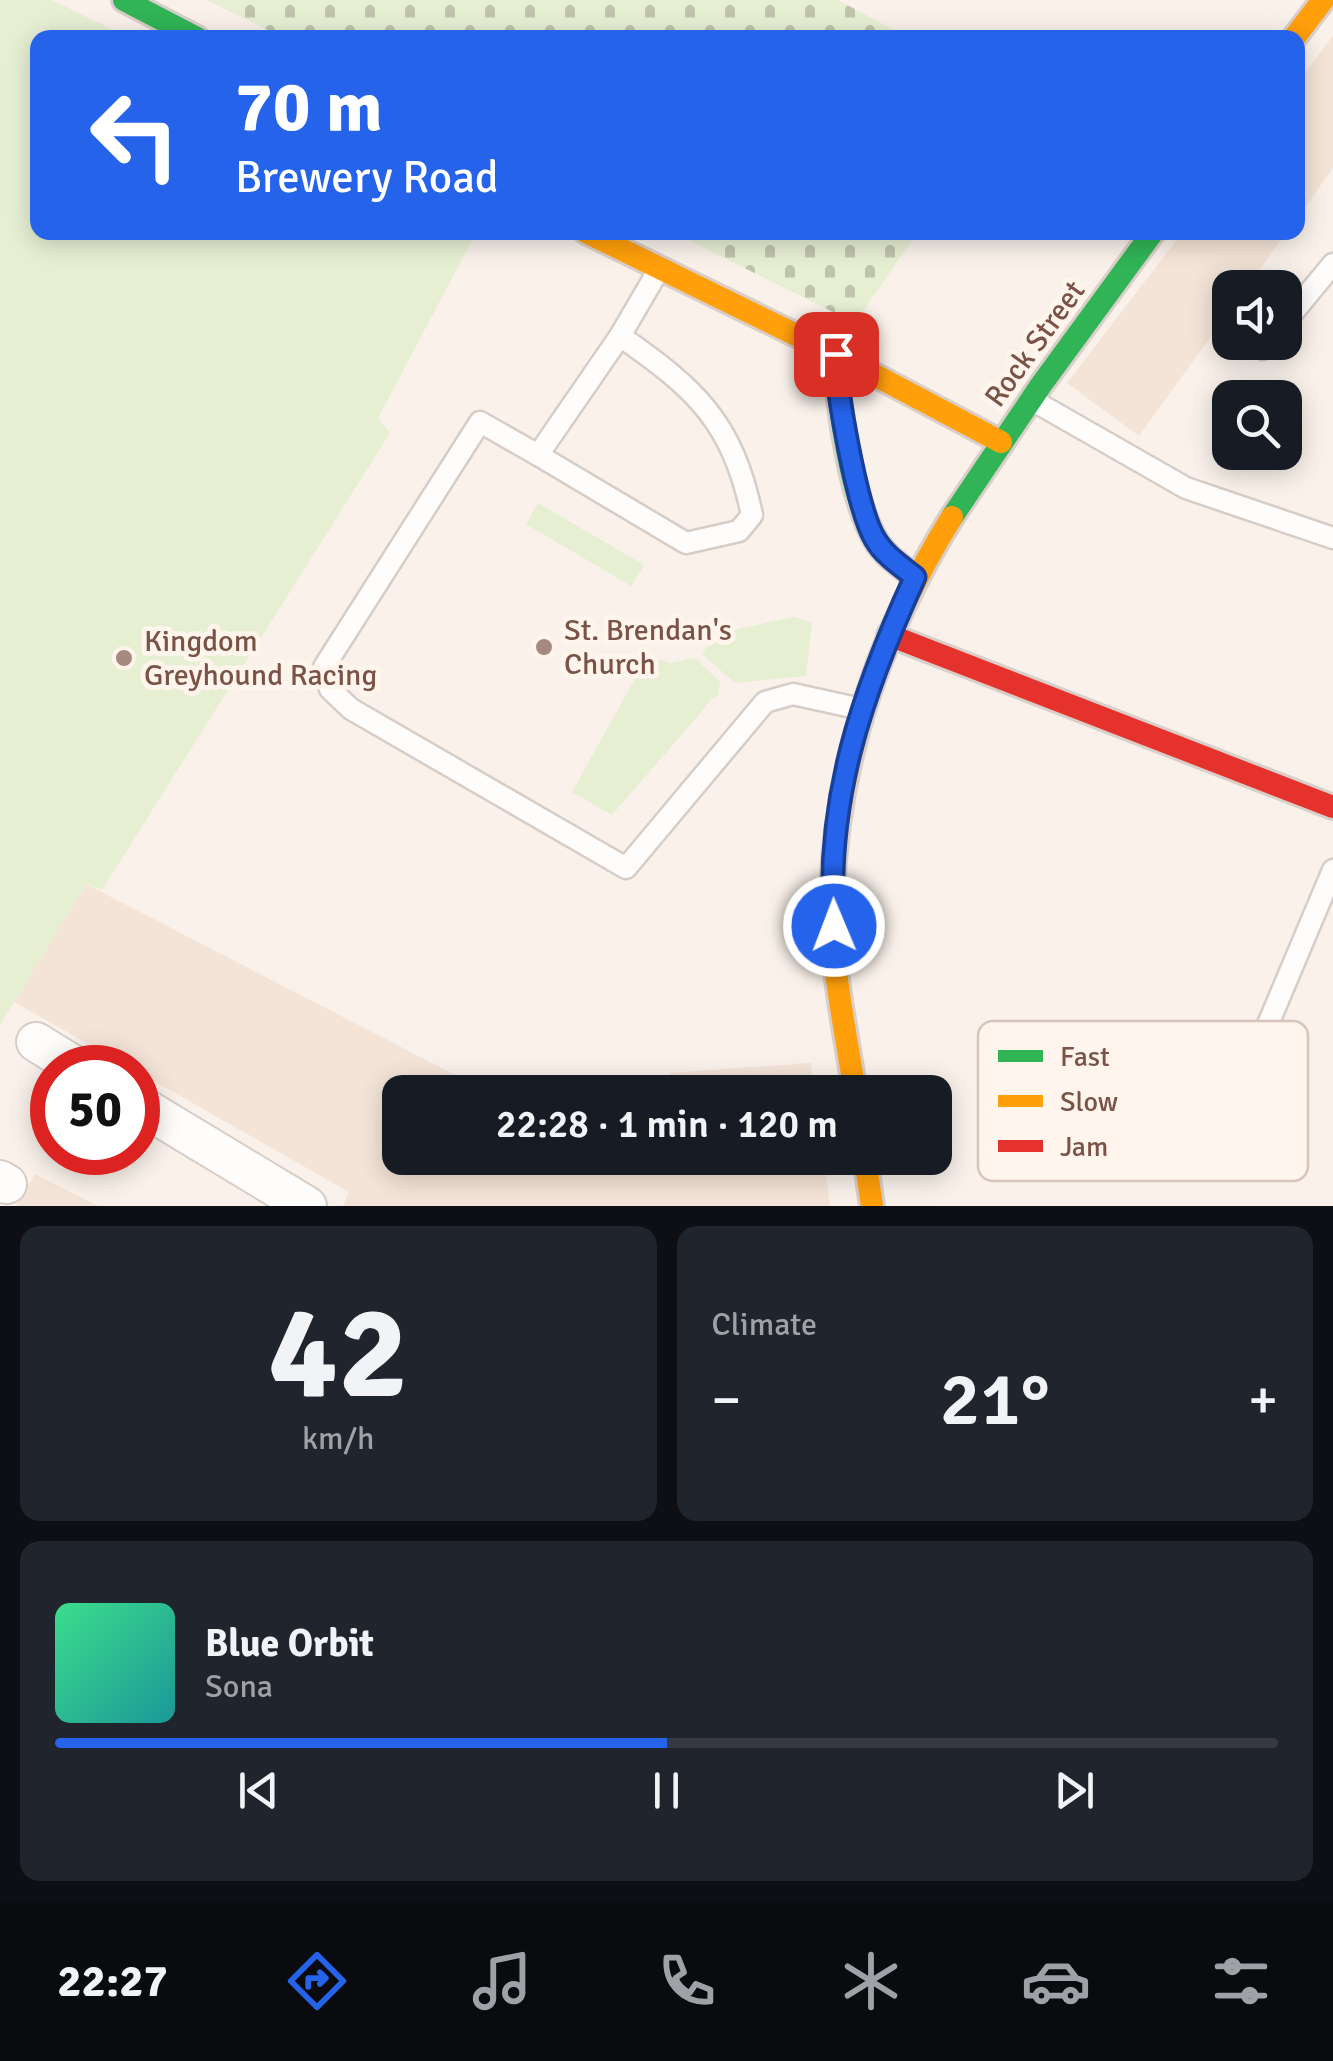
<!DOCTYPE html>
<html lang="en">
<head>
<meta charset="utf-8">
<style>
  body { margin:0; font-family:Signika,sans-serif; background:#20242c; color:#f1f3f6; height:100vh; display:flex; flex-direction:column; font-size:38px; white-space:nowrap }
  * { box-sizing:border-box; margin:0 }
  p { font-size:32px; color:#9ea1a6 }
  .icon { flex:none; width:55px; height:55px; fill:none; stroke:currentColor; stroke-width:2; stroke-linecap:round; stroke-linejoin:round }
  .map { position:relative; height:1206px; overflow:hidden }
  .panel { display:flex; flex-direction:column; gap:20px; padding:20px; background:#0d0f14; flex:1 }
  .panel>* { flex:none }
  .guide { position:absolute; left:30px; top:30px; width:1275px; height:210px; border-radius:20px; box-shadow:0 5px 25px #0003; background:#2563eb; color:#fff; overflow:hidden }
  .buttons { position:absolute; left:1212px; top:270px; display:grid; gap:20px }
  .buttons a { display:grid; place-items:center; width:90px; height:90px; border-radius:20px; background:#171b24; box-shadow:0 5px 25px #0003; font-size:50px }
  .speed { position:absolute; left:30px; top:1045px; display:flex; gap:20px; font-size:50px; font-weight:700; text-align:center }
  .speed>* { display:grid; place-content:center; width:130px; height:130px; border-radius:50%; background:#171b24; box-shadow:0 5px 25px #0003; line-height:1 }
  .speed .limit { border:15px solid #d22; background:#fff; color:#111 }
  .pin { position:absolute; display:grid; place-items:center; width:85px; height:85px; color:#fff; margin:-42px; border-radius:20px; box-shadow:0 5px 15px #0006 }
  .me { position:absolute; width:110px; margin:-55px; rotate:359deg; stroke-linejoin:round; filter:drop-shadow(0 0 8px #0008) }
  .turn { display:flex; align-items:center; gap:35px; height:210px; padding:0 40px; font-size:45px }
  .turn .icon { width:130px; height:130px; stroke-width:2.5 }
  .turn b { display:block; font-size:70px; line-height:85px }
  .big { font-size:75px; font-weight:600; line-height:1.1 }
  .panel .widget { flex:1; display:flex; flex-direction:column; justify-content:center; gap:15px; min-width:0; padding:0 35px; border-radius:20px; background:#20242c }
  .panel .dial { align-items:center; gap:0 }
  .dial b { font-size:130px; line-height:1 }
  .song { display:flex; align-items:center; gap:30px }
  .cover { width:120px; height:120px; border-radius:15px; background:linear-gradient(135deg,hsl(150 70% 55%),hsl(180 70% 35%)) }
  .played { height:10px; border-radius:5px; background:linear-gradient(90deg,#2563eb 50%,#363941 50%) }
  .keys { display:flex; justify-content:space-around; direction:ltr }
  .heat { display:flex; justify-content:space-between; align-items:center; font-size:55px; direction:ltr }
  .panel .tiles { flex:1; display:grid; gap:20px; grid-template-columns:1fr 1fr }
  .widget:last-child { grid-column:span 2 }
  .trip { position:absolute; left:382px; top:1075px; width:570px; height:100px; border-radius:20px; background:#171b24; box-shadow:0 5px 25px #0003; font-weight:600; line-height:100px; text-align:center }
  .menu { display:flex; height:160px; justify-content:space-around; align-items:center; background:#090b0e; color:#9ea1a6 }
  .menu .icon { width:70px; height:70px }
  .menu .current { color:#2563eb }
  .menu b { font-size:45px; color:#f1f3f6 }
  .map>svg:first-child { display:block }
  .residential { fill:#f4e4d8 }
  .grass { fill:#e7efd3 }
  .cemetery { fill:url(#cemetery-stones) }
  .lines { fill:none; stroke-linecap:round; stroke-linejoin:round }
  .lane-casing { stroke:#d8ccc6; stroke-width:25 }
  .street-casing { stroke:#d8ccc6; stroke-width:42 }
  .fast-casing { stroke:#d9cec8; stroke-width:28 }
  .slow-casing { stroke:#d9cec8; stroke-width:28 }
  .jam-casing { stroke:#d9cec8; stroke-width:28 }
  .lane { stroke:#fefdfc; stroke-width:20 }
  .street { stroke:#fefdfc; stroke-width:38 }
  .fast { stroke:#30b455; stroke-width:22 }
  .slow { stroke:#ff9f0a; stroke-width:22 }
  .jam { stroke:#e5322d; stroke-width:22 }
  .route-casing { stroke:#184099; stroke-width:25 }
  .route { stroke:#2563eb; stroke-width:18 }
  .poi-dot { fill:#a68a7f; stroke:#fff5ec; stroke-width:4 }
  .labels { text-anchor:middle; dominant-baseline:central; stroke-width:10; stroke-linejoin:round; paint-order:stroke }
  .street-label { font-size:30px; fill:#7a5246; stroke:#fff5ec }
  .poi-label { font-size:30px; fill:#7a5246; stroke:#fff5ec; text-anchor:start }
  .key { fill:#fff5ec; stroke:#d7c4ba; stroke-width:2.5 }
  .key-label { font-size:28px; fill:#7a5246 }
</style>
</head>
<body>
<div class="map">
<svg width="1333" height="1206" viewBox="0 0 1333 1206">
  <defs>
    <pattern id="cemetery-stones" width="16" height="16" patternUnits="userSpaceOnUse" patternTransform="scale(2.5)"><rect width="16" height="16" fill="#e7efd3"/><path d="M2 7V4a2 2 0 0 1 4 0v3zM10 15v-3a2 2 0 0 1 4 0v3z" fill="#c0c4ad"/></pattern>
  </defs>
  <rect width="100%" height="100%" fill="#f9f1ea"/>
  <g class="residential">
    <polygon points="1333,36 1333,168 1298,217 1298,82"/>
    <polygon points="1182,233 1286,233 1247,287 1230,288 1230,310 1139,436 1067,383"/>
    <polygon points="86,884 459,1077 504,1092 400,1092 400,1158 824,1158 830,1206 343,1206 349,1192 138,1072 138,1068 130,1067 14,1002"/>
    <polygon points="811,1063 815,1092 674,1092 669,1073"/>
    <polygon points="35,1174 98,1206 16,1206"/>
  </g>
  <g class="grass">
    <polygon points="0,0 52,0 128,37 38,38 38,232 476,233 378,418 390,433 102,890 86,884 0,1025"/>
    <polygon points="538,503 644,565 631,586 526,524"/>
    <polygon points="794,617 812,623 806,676 735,683 702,654 715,634"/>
    <polygon points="647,657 671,663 695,658 720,682 718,696 713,698 612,815 572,792"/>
  </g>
  <g class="cemetery">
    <polygon points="206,0 838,0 907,37 282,37"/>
    <polygon points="674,233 917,233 855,323"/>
  </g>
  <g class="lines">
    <defs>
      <g id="lane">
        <polyline points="658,271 620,336 538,455 480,422 324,667 330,689 351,709 626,868 765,702 793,694 861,709"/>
        <polyline points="1285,322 1333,264"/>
        <polyline points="1263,349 1268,342"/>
        <polyline points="1032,400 1186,488 1333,538"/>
        <path d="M538 455 686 543 739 531 752 515C732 421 696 389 620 336"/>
        <polyline points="1263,1036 1333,870"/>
      </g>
      <g id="street">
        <polyline points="36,1042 78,1068"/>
        <polyline points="138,1104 307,1206"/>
        <polyline points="0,1180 7,1184"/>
      </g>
      <g id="fast">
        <polyline points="124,0 197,38"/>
        <path d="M835 354C838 405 850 495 875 539 884 555 901 566 915 577"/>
        <polyline points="952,517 1041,385 1153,232"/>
      </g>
      <g id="slow">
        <polyline points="1294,38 1323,0"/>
        <polyline points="586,232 835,354 1001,442"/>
        <path d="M855 1092C845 1028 830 961 832 896 836 760 881 631 952 517"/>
        <polyline points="865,1158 872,1206"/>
      </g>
      <polyline id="jam" points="889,635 1333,807"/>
    </defs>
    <use href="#lane" class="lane-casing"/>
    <use href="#street" class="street-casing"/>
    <use href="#fast" class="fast-casing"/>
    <use href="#slow" class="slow-casing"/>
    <use href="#jam" class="jam-casing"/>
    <use href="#lane" class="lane"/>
    <use href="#street" class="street"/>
    <use href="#fast" class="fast"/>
    <use href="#slow" class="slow"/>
    <use href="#jam" class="jam"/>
  </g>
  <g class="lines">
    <defs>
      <path id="route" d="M834 926C825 798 863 691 915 577 901 566 884 555 875 539 858 512 835 387 836 354"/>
    </defs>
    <use href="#route" class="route-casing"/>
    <use href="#route" class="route"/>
  </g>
  <g class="poi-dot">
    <circle cx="544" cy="647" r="10"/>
    <circle cx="124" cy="658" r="10"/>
  </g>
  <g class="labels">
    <g class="street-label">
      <text transform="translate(1035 344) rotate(-54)">Rock Street</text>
    </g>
    <g class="poi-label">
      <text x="564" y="630">St. Brendan's<tspan x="564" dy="34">Church</tspan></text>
      <text x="144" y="641">Kingdom<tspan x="144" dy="34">Greyhound Racing</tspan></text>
    </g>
  </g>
  <rect x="978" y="1021" width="330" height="160" rx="15" class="key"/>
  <rect x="998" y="1050" width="45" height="12" fill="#30b455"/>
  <rect x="998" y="1095" width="45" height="12" fill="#ff9f0a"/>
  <rect x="998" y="1140" width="45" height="12" fill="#e5322d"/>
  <g class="key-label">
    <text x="1060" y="1066">Fast</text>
    <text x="1060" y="1111">Slow</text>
    <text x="1060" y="1156">Jam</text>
  </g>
</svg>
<div class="buttons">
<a><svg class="icon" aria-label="sound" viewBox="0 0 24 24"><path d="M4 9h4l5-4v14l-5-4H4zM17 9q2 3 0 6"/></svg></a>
<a><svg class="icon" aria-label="search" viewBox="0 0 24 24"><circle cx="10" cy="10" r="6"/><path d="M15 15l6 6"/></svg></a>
</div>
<div class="speed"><div class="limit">50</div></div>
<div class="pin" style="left:836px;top:354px;background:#d93025"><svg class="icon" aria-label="arrive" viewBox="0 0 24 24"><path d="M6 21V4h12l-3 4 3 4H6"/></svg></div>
<svg class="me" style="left:834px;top:926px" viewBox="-20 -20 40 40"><circle r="17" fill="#2563eb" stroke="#fff" stroke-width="3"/><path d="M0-11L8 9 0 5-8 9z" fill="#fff"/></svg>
<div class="trip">22:28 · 1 min · 120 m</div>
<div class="guide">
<div class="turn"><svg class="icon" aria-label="left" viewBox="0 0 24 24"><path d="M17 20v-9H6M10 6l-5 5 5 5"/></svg><div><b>70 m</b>Brewery Road</div></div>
</div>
</div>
<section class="panel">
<div class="tiles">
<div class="widget dial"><b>42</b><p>km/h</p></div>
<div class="widget"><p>Climate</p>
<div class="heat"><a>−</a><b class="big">21°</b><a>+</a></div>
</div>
<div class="widget">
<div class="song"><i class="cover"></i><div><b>Blue Orbit</b><p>Sona</p></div></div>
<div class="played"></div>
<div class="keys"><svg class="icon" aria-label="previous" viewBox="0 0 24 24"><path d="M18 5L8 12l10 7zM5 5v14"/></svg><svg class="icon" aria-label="pause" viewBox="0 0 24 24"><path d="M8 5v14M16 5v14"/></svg><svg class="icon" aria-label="next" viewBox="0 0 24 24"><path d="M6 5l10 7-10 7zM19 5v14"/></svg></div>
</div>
</div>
</section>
<nav class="menu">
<b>22:27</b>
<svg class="icon current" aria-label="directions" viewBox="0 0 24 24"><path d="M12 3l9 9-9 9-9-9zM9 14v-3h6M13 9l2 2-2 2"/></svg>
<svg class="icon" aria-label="music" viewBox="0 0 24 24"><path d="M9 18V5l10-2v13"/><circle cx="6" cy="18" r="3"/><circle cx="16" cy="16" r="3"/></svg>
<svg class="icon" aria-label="phone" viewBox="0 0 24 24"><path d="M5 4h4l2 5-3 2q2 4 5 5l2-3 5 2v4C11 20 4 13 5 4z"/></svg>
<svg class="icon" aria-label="climate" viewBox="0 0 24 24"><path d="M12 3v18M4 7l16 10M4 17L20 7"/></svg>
<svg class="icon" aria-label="car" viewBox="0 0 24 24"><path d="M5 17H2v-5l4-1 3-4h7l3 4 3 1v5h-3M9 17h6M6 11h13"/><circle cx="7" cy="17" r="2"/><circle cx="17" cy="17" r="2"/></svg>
<svg class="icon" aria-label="filters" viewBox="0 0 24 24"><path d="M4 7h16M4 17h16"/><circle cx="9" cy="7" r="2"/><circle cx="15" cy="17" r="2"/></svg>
</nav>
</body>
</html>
